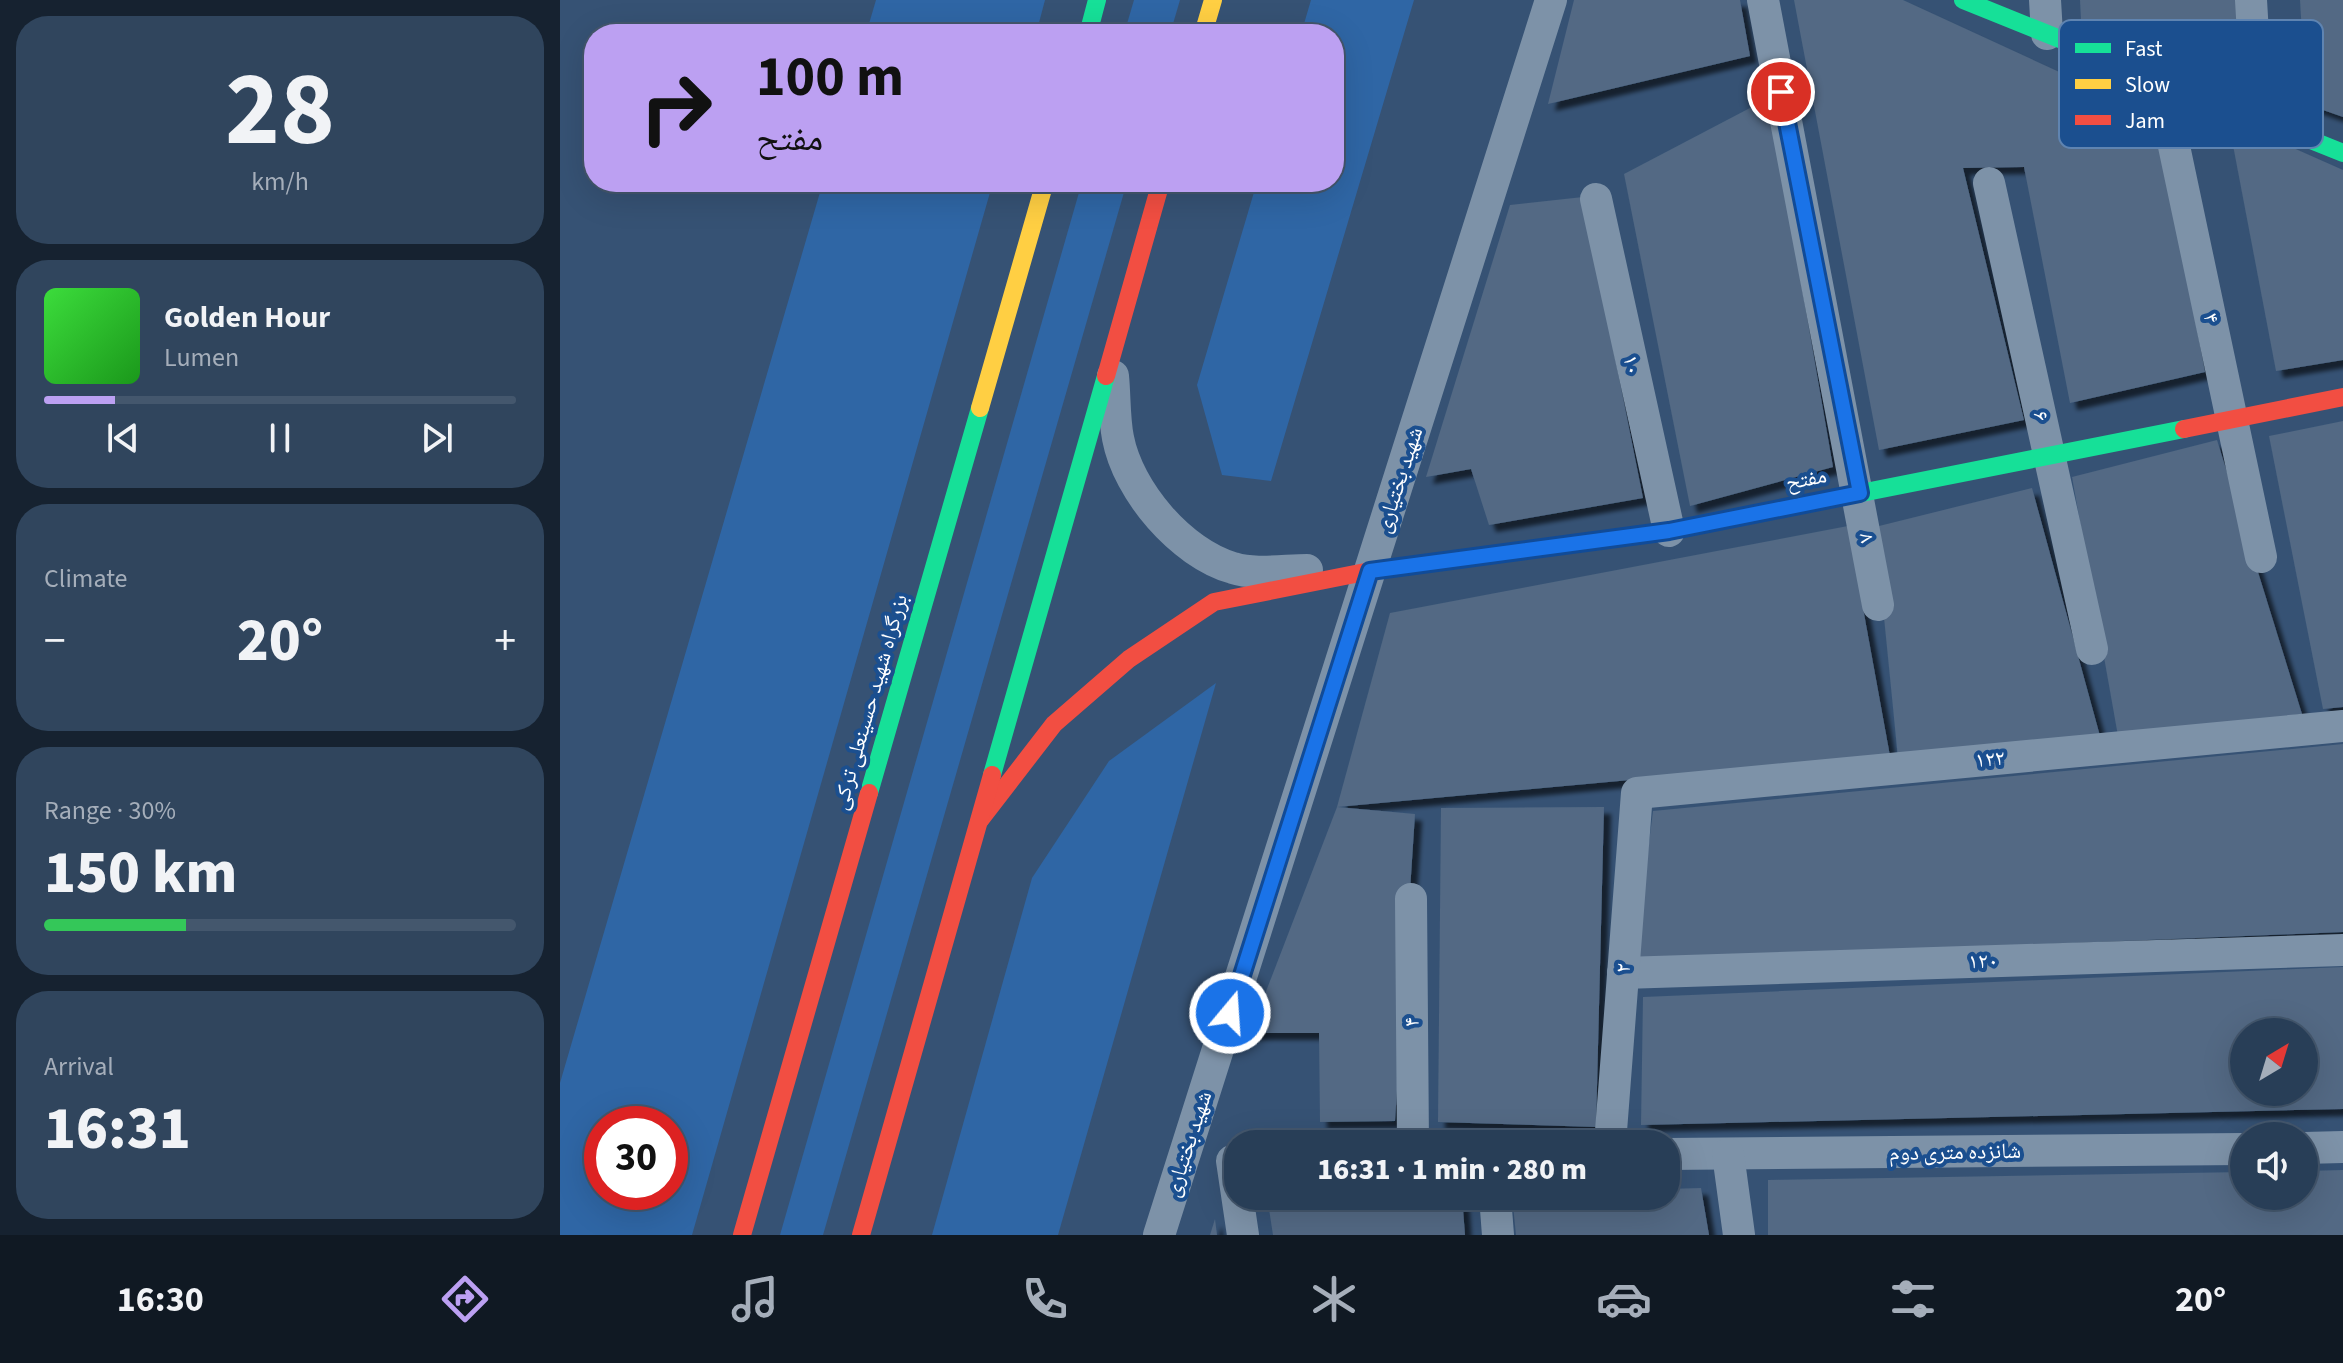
<!DOCTYPE html>
<html lang="en">
<head>
<meta charset="utf-8">
<style>
  body { margin:0; font-family:"Source Sans 3","Noto Naskh Arabic",sans-serif; background:#30455d; color:#f1f3f6; height:100vh; display:flex; flex-direction:column; font-size:30px; white-space:nowrap }
  * { box-sizing:border-box; margin:0 }
  p { font-size:26px; color:#a5aeba }
  .icon { flex:none; width:44px; height:44px; fill:none; stroke:currentColor; stroke-width:2; stroke-linecap:round; stroke-linejoin:round }
  .map { position:relative; flex:1; overflow:hidden }
  .side { display:flex; flex-direction:column; gap:16px; padding:16px; background:#162230; width:560px }
  .side>* { flex:none }
  .banner { position:absolute; left:24px; top:24px; width:760px; height:168px; border-radius:32px; box-shadow:0 8px 32px #0002,0 0 0 2px #44576d; background:#bca0f2; color:#111; overflow:hidden }
  .needle { width:52px; rotate:38deg }
  .buttons { position:absolute; left:1670px; top:1018px; display:grid; gap:16px }
  .buttons a { display:grid; place-items:center; width:88px; height:88px; border-radius:50%; background:#283e57; box-shadow:0 8px 32px #0002,0 0 0 2px #44576d; font-size:40px }
  .speed { position:absolute; left:24px; top:1106px; display:flex; gap:16px; font-size:40px; font-weight:700; text-align:center }
  .speed>* { display:grid; place-content:center; width:104px; height:104px; border-radius:50%; background:#283e57; box-shadow:0 8px 32px #0002,0 0 0 2px #44576d; line-height:1 }
  .speed .limit { border:12px solid #d22; background:#fff; color:#111 }
  .pin { position:absolute; display:grid; place-items:center; width:68px; height:68px; color:#fff; margin:-34px; border:4px solid #fff; border-radius:50%; box-shadow:0 2px 8px #0007 }
  .me { position:absolute; width:88px; margin:-44px; rotate:18deg; stroke-linejoin:round; filter:drop-shadow(0 0 6px #0008) }
  .turn { display:flex; align-items:center; gap:28px; height:168px; padding:0 40px; font-size:36px }
  .turn .icon { width:104px; height:104px; stroke-width:2.5 }
  .turn b { display:block; font-size:56px; line-height:68px }
  .big { font-size:60px; font-weight:800; line-height:1.1 }
  .side .widget { flex:1; display:flex; flex-direction:column; justify-content:center; gap:12px; min-width:0; padding:0 28px; border-radius:32px; background:#30455d }
  .side .dial { align-items:center; gap:0 }
  .dial b { font-size:104px; line-height:1 }
  .song { display:flex; align-items:center; gap:24px }
  .cover { width:96px; height:96px; border-radius:12px; background:linear-gradient(135deg,hsl(120 70% 55%),hsl(120 70% 35%)) }
  .played { height:8px; border-radius:4px; background:linear-gradient(90deg,#bca0f2 15%,#44576d 15%) }
  .keys { display:flex; justify-content:space-around; direction:ltr }
  .heat { display:flex; justify-content:space-between; align-items:center; font-size:44px; direction:ltr }
  .charge { height:12px; border-radius:6px; background:linear-gradient(90deg,#34c759 30%,#44576d 0) }
  .trip { position:absolute; left:664px; top:1130px; width:456px; height:80px; border-radius:32px; background:#283e57; box-shadow:0 8px 32px #0002,0 0 0 2px #44576d; font-weight:800; line-height:80px; text-align:center }
  .dock { display:flex; height:128px; justify-content:space-around; align-items:center; background:#101923; color:#a5aeba }
  .dock .icon { width:56px; height:56px }
  .dock .active { color:#bca0f2 }
  .dock b { font-size:36px; color:#f1f3f6 }
  main { display:flex; flex:1; min-height:0 }
  .map>svg:first-child { display:block }
  .green { fill:#2f66a5; fill-rule:evenodd }
  .building { fill:#526984; fill-rule:evenodd; filter:url(#shadow) }
  .lines { fill:none; stroke-linecap:round; stroke-linejoin:round }
  .street { stroke:#7d92a8; stroke-width:32 }
  .fast { stroke:#16e098; stroke-width:18 }
  .slow { stroke:#ffcf43; stroke-width:18 }
  .jam { stroke:#f24e42; stroke-width:18 }
  .route-casing { stroke:#114b97; stroke-width:20 }
  .route { stroke:#1a73e8; stroke-width:14 }
  .labels { text-anchor:middle; dominant-baseline:central; stroke-width:8; stroke-linejoin:round; paint-order:stroke }
  .street-label { font-size:22px; fill:#fff; stroke:#1b4f8f }
  .key { fill:#1b4f8f; stroke:#5f84b1; stroke-width:2 }
  .key-label { font-size:22px; fill:#fff }
</style>
</head>
<body>
<main>
<section class="side">
<div class="widget dial"><b>28</b><p>km/h</p></div>
<div class="widget">
<div class="song"><i class="cover"></i><div><b>Golden Hour</b><p>Lumen</p></div></div>
<div class="played"></div>
<div class="keys"><svg class="icon" aria-label="previous" viewBox="0 0 24 24"><path d="M18 5L8 12l10 7zM5 5v14"/></svg><svg class="icon" aria-label="pause" viewBox="0 0 24 24"><path d="M8 5v14M16 5v14"/></svg><svg class="icon" aria-label="next" viewBox="0 0 24 24"><path d="M6 5l10 7-10 7zM19 5v14"/></svg></div>
</div>
<div class="widget"><p>Climate</p>
<div class="heat"><a>−</a><b class="big">20°</b><a>+</a></div>
</div>
<div class="widget"><p>Range · 30%</p><b class="big">150 km</b><div class="charge"></div></div>
<div class="widget"><p>Arrival</p><b class="big">16:31</b></div>
</section>
<div class="map">
<svg width="1783" height="1235" viewBox="0 0 1783 1235">
  <defs>
    <filter id="shadow"><feDropShadow dx="7" dy="7" stdDeviation="2" flood-color="#0009"/></filter>
  </defs>
  <rect width="100%" height="100%" fill="#365274"/>
  <g class="green">
    <polygon points="316,0 485,0 476,34 306,34"/>
    <polygon points="574,0 620,0 610,34 564,34"/>
    <polygon points="751,0 854,0 711,481 662,475 637,385 697,182 774,182 774,34 741,34"/>
    <path d="M263 182H433L132 1235H0V1083ZM110 1124V1192H42V1124Z"/>
    <polygon points="522,182 567,182 263,1235 220,1235"/>
    <polygon points="656,683 498,1235 372,1235 472,878 549,761"/>
  </g>
  <g class="building">
    <polygon points="1014,0 1180,0 1190,56 988,104"/>
    <polygon points="1234,0 1343,0 1597,117 1645,372 1510,403 1464,167 1403,168 1464,420 1319,450"/>
    <polygon points="1520,0 1679,0 1683,64 1521,20"/>
    <polygon points="1740,0 1783,0 1783,117 1746,104"/>
    <polygon points="1209,98 1273,467 1130,506 1064,174"/>
    <polygon points="1668,119 1783,170 1783,360 1716,371"/>
    <polygon points="1023,197 1083,498 929,525 911,469 866,477 950,205"/>
    <polygon points="1783,421 1783,707 1763,709 1709,436"/>
    <polygon points="1657,440 1742,714 1558,736 1512,477"/>
    <polygon points="1472,488 1540,736 1338,758 1315,527"/>
    <polygon points="1288,526 1330,756 777,807 830,613"/>
    <polygon points="1783,744 1783,932 1074,961 1093,811"/>
    <polygon points="777,807 855,814 835,1121 760,1122 759,1033 690,1033"/>
    <polygon points="1044,807 1036,1127 878,1122 881,808"/>
    <path d="M1783 967V1109L1081 1125 1083 997ZM1684 1032H1744V1092H1684Z"/>
    <polygon points="1783,1170 1783,1235 1208,1235 1208,1180 1684,1172 1684,1196 1744,1196 1744,1171"/>
    <polygon points="1141,1188 1149,1235 956,1235 952,1196 1106,1196 1106,1189"/>
    <polygon points="707,1196 902,1196 905,1235 713,1235"/>
    <polygon points="655,1219 657,1235 650,1235"/>
  </g>
  <g class="lines">
    <g class="street">
      <polyline points="1203,0 1318,605"/>
      <polyline points="1485,0 1487,34"/>
      <polyline points="1691,0 1698,119"/>
      <polyline points="1600,80 1701,557"/>
      <polyline points="1429,183 1532,649"/>
      <polyline points="1036,199 1109,531"/>
      <path d="M553 376C555 396 554 418 558 438 568 491 621 553 673 568 694 575 725 570 747 570"/>
      <polyline points="851,899 853,1144"/>
      <polyline points="1063,973 1783,950"/>
      <polyline points="1050,1144 1077,793 1783,726"/>
      <polyline points="1744,1148 1783,1147"/>
      <polyline points="1106,1154 1684,1149"/>
      <polyline points="1168,1154 1179,1235"/>
      <polyline points="672,1161 683,1235"/>
      <polyline points="935,1196 938,1235"/>
      <polyline points="599,1235 991,0"/>
    </g>
    <g class="fast">
      <polyline points="1403,0 1783,153"/>
      <polyline points="528,34 537,0"/>
      <polyline points="937,554 1109,531 1624,429"/>
      <polyline points="432,775 546,376"/>
      <polyline points="309,793 420,408"/>
    </g>
    <g class="slow">
      <polyline points="643,34 653,0"/>
      <polyline points="420,408 485,182"/>
    </g>
    <g class="jam">
      <polyline points="546,376 601,182"/>
      <polyline points="1624,429 1783,397"/>
      <polyline points="420,820 494,724 569,659 654,602 810,571 937,554"/>
      <polyline points="182,1235 309,793"/>
      <polyline points="301,1235 432,775"/>
    </g>
  </g>
  <g class="lines">
    <defs>
      <polyline id="route" points="670,1013 810,571 1109,531 1300,493 1221,92"/>
    </defs>
    <use href="#route" class="route-casing"/>
    <use href="#route" class="route"/>
  </g>
  <g class="labels">
    <g class="street-label">
      <text transform="translate(1651 318) rotate(78)">۴</text>
      <text transform="translate(1072 365) rotate(78)">۱۰</text>
      <text transform="translate(1481 416) rotate(78)">۶</text>
      <text transform="translate(1246 479) rotate(-11)">مفتح</text>
      <text transform="translate(839 480) rotate(-72)">شهید بختیاری</text>
      <text transform="translate(1307 538) rotate(80)">۸</text>
      <text transform="translate(310 702) rotate(-74)">بزرگراه شهید حسینعلی ترکی</text>
      <text transform="translate(1430 759) rotate(-5)">۱۲۲</text>
      <text transform="translate(1423 961) rotate(-2)">۱۲۰</text>
      <text transform="translate(1063 968) rotate(-86)">۲</text>
      <text transform="translate(852 1022) rotate(-90)">۴</text>
      <text transform="translate(628 1144) rotate(-72)">شهید بختیاری</text>
      <text transform="translate(1395 1152) rotate(-1)">شانزده متری دوم</text>
    </g>
  </g>
  <rect x="1499" y="20" width="264" height="128" rx="12" class="key"/>
  <rect x="1515" y="43" width="36" height="10" fill="#16e098"/>
  <rect x="1515" y="79" width="36" height="10" fill="#ffcf43"/>
  <rect x="1515" y="115" width="36" height="10" fill="#f24e42"/>
  <g class="key-label">
    <text x="1565" y="56">Fast</text>
    <text x="1565" y="92">Slow</text>
    <text x="1565" y="128">Jam</text>
  </g>
</svg>
<div class="buttons">
<a><svg class="needle" viewBox="-14 -14 28 28"><path d="M0-13l5 13h-10z" fill="#e53935"/><path d="M0 13l5-13h-10z" fill="#a5aeba"/></svg></a>
<a><svg class="icon" aria-label="sound" viewBox="0 0 24 24"><path d="M4 9h4l5-4v14l-5-4H4zM17 9q2 3 0 6"/></svg></a>
</div>
<div class="speed"><div class="limit">30</div></div>
<div class="pin" style="left:1221px;top:92px;background:#d93025"><svg class="icon" aria-label="arrive" viewBox="0 0 24 24"><path d="M6 21V4h12l-3 4 3 4H6"/></svg></div>
<svg class="me" style="left:670px;top:1013px" viewBox="-20 -20 40 40"><circle r="17" fill="#1a73e8" stroke="#fff" stroke-width="3"/><path d="M0-11L8 9 0 5-8 9z" fill="#fff"/></svg>
<div class="trip">16:31 · 1 min · 280 m</div>
<div class="banner">
<div class="turn"><svg class="icon" aria-label="right" viewBox="0 0 24 24"><path d="M7 20v-9h11M14 6l5 5-5 5"/></svg><div><b>100 m</b>مفتح</div></div>
</div>
</div>
</main>
<nav class="dock">
<b>16:30</b>
<svg class="icon active" aria-label="directions" viewBox="0 0 24 24"><path d="M12 3l9 9-9 9-9-9zM9 14v-3h6M13 9l2 2-2 2"/></svg>
<svg class="icon" aria-label="music" viewBox="0 0 24 24"><path d="M9 18V5l10-2v13"/><circle cx="6" cy="18" r="3"/><circle cx="16" cy="16" r="3"/></svg>
<svg class="icon" aria-label="phone" viewBox="0 0 24 24"><path d="M5 4h4l2 5-3 2q2 4 5 5l2-3 5 2v4C11 20 4 13 5 4z"/></svg>
<svg class="icon" aria-label="climate" viewBox="0 0 24 24"><path d="M12 3v18M4 7l16 10M4 17L20 7"/></svg>
<svg class="icon" aria-label="car" viewBox="0 0 24 24"><path d="M5 17H2v-5l4-1 3-4h7l3 4 3 1v5h-3M9 17h6M6 11h13"/><circle cx="7" cy="17" r="2"/><circle cx="17" cy="17" r="2"/></svg>
<svg class="icon" aria-label="filters" viewBox="0 0 24 24"><path d="M4 7h16M4 17h16"/><circle cx="9" cy="7" r="2"/><circle cx="15" cy="17" r="2"/></svg>
<b>20°</b>
</nav>
</body>
</html>
